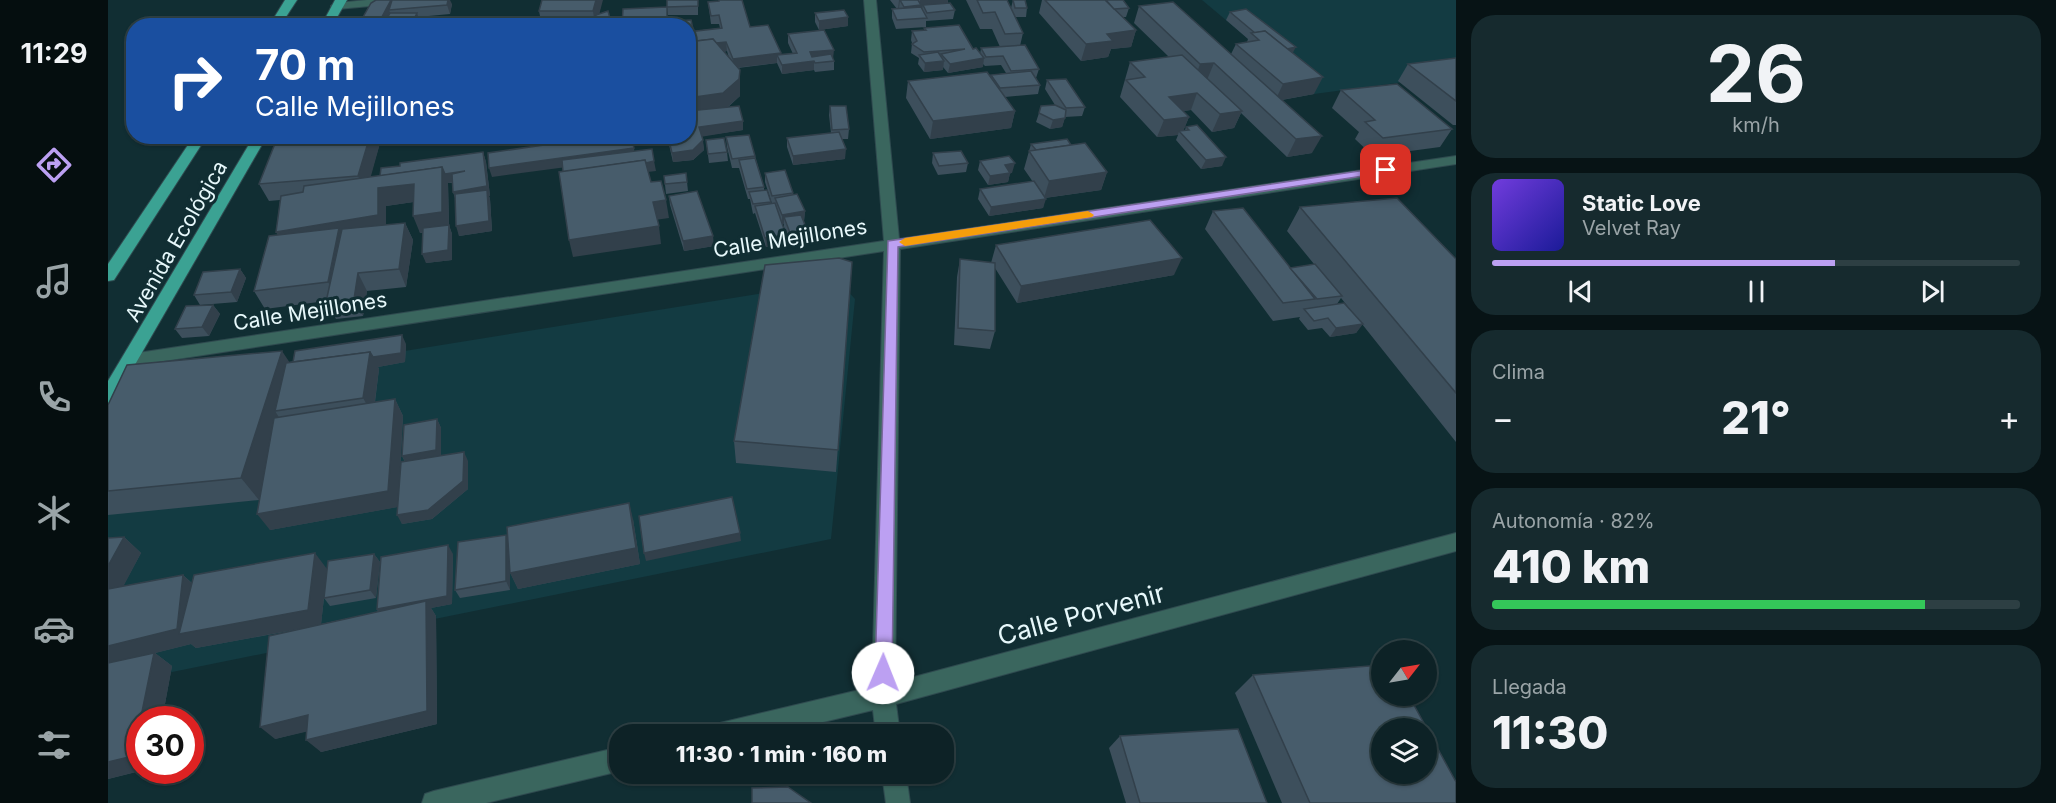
<!DOCTYPE html>
<html lang="es">
<head>
<meta charset="utf-8">
<style>
  body { margin:0; font-family:Inter,sans-serif; background:#162a2e; color:#f1f3f6; height:100vh; display:flex; flex-direction:column; font-size:22px; white-space:nowrap }
  * { box-sizing:border-box; margin:0 }
  p { font-size:20px; color:#9aa4a7 }
  .icon { flex:none; width:33px; height:33px; fill:none; stroke:currentColor; stroke-width:2; stroke-linecap:round; stroke-linejoin:round }
  .map { position:relative; flex:1; overflow:hidden }
  .details { display:flex; flex-direction:column; gap:15px; padding:15px; background:#071315; width:600px }
  .details>* { flex:none }
  .banner { position:absolute; left:18px; top:18px; width:570px; height:126px; border-radius:24px; box-shadow:0 2px 4px #0004,0 0 0 2px #2d3f43; background:#1a4fa0; color:#fff; overflow:hidden }
  .needle { width:39px; rotate:59deg }
  .tools { position:absolute; left:1263px; top:640px; display:grid; gap:12px }
  .tools a { display:grid; place-items:center; width:66px; height:66px; border-radius:50%; background:#0d2226; box-shadow:0 2px 4px #0004,0 0 0 2px #2d3f43; font-size:30px }
  .speed { position:absolute; left:18px; top:706px; display:flex; gap:12px; font-size:30px; font-weight:700; text-align:center }
  .speed>* { display:grid; place-content:center; width:78px; height:78px; border-radius:50%; background:#0d2226; box-shadow:0 2px 4px #0004,0 0 0 2px #2d3f43; line-height:1 }
  .speed .limit { border:9px solid #d22; background:#fff; color:#111 }
  .pin { position:absolute; display:grid; place-items:center; width:51px; height:51px; color:#fff; margin:-26px; border-radius:12px; box-shadow:0 3px 9px #0006 }
  .me { position:absolute; width:66px; margin:-33px; rotate:1deg; stroke-linejoin:round; filter:drop-shadow(0 0 4px #0008) }
  .turn { display:flex; align-items:center; gap:21px; height:126px; padding:0 30px; font-size:27px }
  .turn .icon { width:78px; height:78px; stroke-width:2.5 }
  .turn b { display:block; font-size:42px; line-height:51px }
  .big { font-size:45px; font-weight:800; line-height:1.1 }
  .details .card { flex:1; display:flex; flex-direction:column; justify-content:center; gap:9px; min-width:0; padding:0 21px; border-radius:24px; background:#162a2e }
  .details .dial { align-items:center; gap:0 }
  .dial b { font-size:78px; line-height:1 }
  .song { display:flex; align-items:center; gap:18px }
  .cover { width:72px; height:72px; border-radius:9px; background:linear-gradient(135deg,hsl(260 70% 55%),hsl(240 70% 35%)) }
  .played { height:6px; border-radius:3px; background:linear-gradient(90deg,#bca0f2 65%,#2d3f43 65%) }
  .keys { display:flex; justify-content:space-around; direction:ltr }
  .heat { display:flex; justify-content:space-between; align-items:center; font-size:33px; direction:ltr }
  .charge { height:9px; border-radius:4px; background:linear-gradient(90deg,#34c759 82%,#2d3f43 0) }
  .trip { position:absolute; left:501px; top:724px; width:345px; height:60px; border-radius:24px; background:#0d2226; box-shadow:0 2px 4px #0004,0 0 0 2px #2d3f43; font-weight:800; line-height:60px; text-align:center }
  main { display:flex; flex:1; min-height:0 }
  .tabs { display:flex; flex-direction:column; width:108px; justify-content:space-around; align-items:center; background:#050e0f; color:#9aa4a7 }
  .tabs .icon { width:42px; height:42px }
  .tabs .active { color:#bca0f2 }
  .tabs b { font-size:27px; color:#f1f3f6 }
  .map>svg:first-child { display:block }
  .built { fill:#133b42 }
  .lines { fill:none; stroke-linecap:round; stroke-linejoin:round }
  .minor-casing { stroke:#2f4a4f; stroke-width:2 }
  .major-casing { stroke:#2f4a4f; stroke-width:2 }
  .minor { fill:#3a665e; fill-rule:evenodd }
  .major { fill:#3ba293; fill-rule:evenodd }
  .wall { fill:#3d4f5c; fill-rule:evenodd }
  .shaded-wall { fill:#32404b }
  .building { fill:#475c6b; stroke:#32404b; stroke-width:1.5; fill-rule:evenodd }
  .route { fill:#bca0f2; stroke:#7a689d; stroke-width:1.5 }
  .slow { fill:#f59e0b }
  .labels { text-anchor:middle; dominant-baseline:central; stroke-width:6; stroke-linejoin:round; paint-order:stroke }
  .street-label { font-size:21px; fill:#e7f8fb; stroke:#112e33 }
  .near-street-label { font-size:26px; fill:#e7f8fb; stroke:#112e33 }
</style>
</head>
<body>
<main>
<nav class="tabs">
<b>11:29</b>
<svg class="icon active" aria-label="directions" viewBox="0 0 24 24"><path d="M12 3l9 9-9 9-9-9zM9 14v-3h6M13 9l2 2-2 2"/></svg>
<svg class="icon" aria-label="music" viewBox="0 0 24 24"><path d="M9 18V5l10-2v13"/><circle cx="6" cy="18" r="3"/><circle cx="16" cy="16" r="3"/></svg>
<svg class="icon" aria-label="phone" viewBox="0 0 24 24"><path d="M5 4h4l2 5-3 2q2 4 5 5l2-3 5 2v4C11 20 4 13 5 4z"/></svg>
<svg class="icon" aria-label="climate" viewBox="0 0 24 24"><path d="M12 3v18M4 7l16 10M4 17L20 7"/></svg>
<svg class="icon" aria-label="car" viewBox="0 0 24 24"><path d="M5 17H2v-5l4-1 3-4h7l3 4 3 1v5h-3M9 17h6M6 11h13"/><circle cx="7" cy="17" r="2"/><circle cx="17" cy="17" r="2"/></svg>
<svg class="icon" aria-label="filters" viewBox="0 0 24 24"><path d="M4 7h16M4 17h16"/><circle cx="9" cy="7" r="2"/><circle cx="15" cy="17" r="2"/></svg>
</nav>
<div class="map">
<svg width="1348" height="803" viewBox="0 0 1348 803">
  <rect width="100%" height="100%" fill="#112e33"/>
  <g class="built">
    <polygon points="1094,0 1348,0 1348,75 1206,94"/>
    <polygon points="724,282 737,288 747,299 723,539 0,685 0,486 86,385"/>
  </g>
  <g class="lines">
    <defs>
      <g id="minor">
        <polygon points="259,0 302,0 296,3 229,9 223,6 229,3"/>
        <polygon points="756,0 768,0 791,239 1348,156 1348,164 792,249 787,682 1348,533 1348,551 788,704 792,735 768,735 765,710 661,735 600,735 604,727 612,723 764,687 776,251 23,366 17,364 14,360 17,356 23,354 776,241"/>
        <polygon points="512,747 512,771 378,803 314,803 317,794 326,791"/>
        <polygon points="774,774 798,774 802,803 778,803"/>
      </g>
      <g id="major">
        <polygon points="177,0 189,0 172,26 161,26"/>
        <polygon points="227,0 239,0 224,26 213,26"/>
        <polygon points="86,136 99,136 6,280 0,281 0,264"/>
        <polygon points="146,136 159,136 6,401 0,403 0,381"/>
      </g>
    </defs>
    <use href="#minor" class="minor-casing"/>
    <use href="#major" class="major-casing"/>
    <use href="#minor" class="minor"/>
    <use href="#major" class="major"/>
  </g>
  <g class="wall">
    <polygon points="494,0 491,14 504,26 434,26 431,11"/>
    <polygon points="590,0 590,15 560,15 559,7"/>
    <polygon points="782,0 840,0 840,3 847,10 845,19 818,21 818,27 788,29 784,18 784,9 789,9"/>
    <polygon points="858,0 899,0 903,8 905,0 919,8 918,17 907,17 915,33 912,46 931,69 928,78 932,85 930,94 897,97 907,111 903,128 822,139 798,98 800,81 882,76 883,75 898,73 893,65 877,66 875,64 875,67 840,73 835,67 835,70 816,72 810,64 811,58 803,53 804,43 803,40 804,31 816,30 816,28 865,49 872,54 873,48 892,47 884,29 872,29"/>
    <polygon points="934,0 1015,0 1021,8 1018,17 1014,17 1028,30 1023,47 1003,49 1000,57 973,61 931,13"/>
    <path d="M600 2 642 27 673 55 685 54 680 43V34L725 59 726 61V70L707 72 706 70 674 74 669 63 630 68 632 70V96L619 108 635 121V130L594 136 596 150 585 160 565 162 559 136H580V26L583 20 585 31 612 28 611 24H603ZM619 51 621 58 616 52Z"/>
    <polygon points="263,3 344,4 342,14 310,17 311,21 347,26 250,26"/>
    <polygon points="1031,6 1123,54 1128,44 1139,42 1140,39 1118,20 1122,12 1185,53 1206,94 1174,100 1204,153 1179,157 1133,113 1126,128 1104,132 1083,110 1075,111 1081,117 1075,131 1077,130 1078,127 1114,166 1093,169 1068,140 1070,135 1049,137 1012,97 1022,62 1061,57 1026,23"/>
    <polygon points="707,13 740,26 711,30 707,22"/>
    <polygon points="1348,58 1348,125 1345,125 1290,81 1300,64"/>
    <polygon points="939,80 977,107 974,116 957,117 954,127 942,129 928,122 931,113 947,105 937,89"/>
    <polygon points="1233,90 1344,129 1332,147 1265,156 1247,139 1251,132 1224,108"/>
    <polygon points="722,106 741,129 740,139 733,139 737,159 685,165 679,147 679,138 723,133 721,115"/>
    <polygon points="274,136 262,177 272,176 292,166 375,152 378,162 382,196 381,196 382,199 384,231 351,236 347,198 345,192 345,183 340,183 341,225 344,234 344,260 318,263 315,233 312,233 305,202 278,206 278,225 297,223 305,240 298,287 259,291 255,316 228,319 218,301 157,309 146,291 170,235 168,232 172,200 161,201 151,184"/>
    <polygon points="618,137 647,156 656,187 656,191 663,202 663,204 664,204 657,182 657,173 685,193 685,195 697,211 696,221 699,240 682,242 676,227 676,224 674,224 678,244 658,247 647,213 645,214 642,199 640,199 631,168 624,168 619,147"/>
    <polygon points="598,140 619,152 620,161 601,163"/>
    <polygon points="923,144 963,145 999,172 993,190 937,198 935,208 881,216 870,199 872,189 925,182 916,169"/>
    <polygon points="825,153 860,163 858,172 830,175 824,163"/>
    <polygon points="872,161 904,173 902,173 900,182 880,185 870,170"/>
    <polygon points="578,173 580,191 558,194 556,176"/>
    <polygon points="561,196 606,246 576,251 562,205"/>
    <path d="M1192 207 1348 259V442L1254 324 1248 333 1222 337 1214 328 1200 330 1191 319 1192 317 1165 321 1097 229 1105 211 1183 268 1206 264 1179 231ZM1233 298 1245 313 1229 304Z"/>
    <polygon points="888,245 1066,275 909,303 887,268 887,331 882,349 846,345 849,277 852,259 883,263"/>
    <polygon points="744,262 728,472 628,463 626,441"/>
    <polygon points="132,269 138,278 129,302 92,305 86,295"/>
    <polygon points="105,305 112,314 101,336 74,338 67,329"/>
    <polygon points="298,344 297,362 270,367 271,369 267,402 287,399 295,416 292,471 297,462 294,456 329,419 333,428 333,456 360,461 360,489 324,519 294,524 289,507 162,530 151,500 0,515 0,405 181,362"/>
    <polygon points="525,519 532,564 410,589 402,572 402,590 352,598 347,590 400,538"/>
    <polygon points="16,537 33,553 15,586 75,575 84,583 219,569 266,554 272,562 268,598 222,606 216,598 213,624 270,612 269,609 345,554 344,604 323,608 328,616 329,724 213,752 199,731 167,739 198,628 88,648 83,644 47,653 64,666 54,720 32,720 32,771 0,779"/>
    <polygon points="1145,675 1348,803 1174,803 1127,693"/>
    <polygon points="1012,736 1159,803 1018,803 1001,748"/>
  </g>
  <g class="shaded-wall">
    <polygon points="283,0 287,0 281,10 283,15 276,23 277,25 269,26"/>
    <polygon points="340,0 342,0 344,4 342,14 339,5"/>
    <polygon points="488,0 495,0 488,26 487,26 485,11"/>
    <polygon points="791,0 808,0 812,5 812,0 840,0 839,7 815,5 814,10 795,15 796,7 792,0 791,9 790,9"/>
    <polygon points="309,13 312,22 310,26 305,26 304,23"/>
    <polygon points="740,17 740,26 711,30 711,21"/>
    <polygon points="1028,30 1023,47 1003,49 1000,57 973,61 978,44 999,34"/>
    <polygon points="618,42 619,51 580,56 580,46"/>
    <polygon points="1188,47 1183,56 1168,50"/>
    <polygon points="726,50 725,59 702,61 702,52"/>
    <polygon points="673,53 673,62 669,55 669,63 625,68 625,59"/>
    <polygon points="876,58 875,67 840,73 842,64"/>
    <polygon points="706,61 706,70 674,74 674,65"/>
    <polygon points="836,61 835,70 816,72 817,63"/>
    <polygon points="1106,63 1099,80 1086,81 1092,64"/>
    <polygon points="632,70 632,96 616,110 588,114 587,97"/>
    <polygon points="1215,77 1206,94 1167,101 1175,84"/>
    <polygon points="1089,93 1083,110 1055,114 1061,97"/>
    <polygon points="907,111 903,128 822,139 825,121"/>
    <polygon points="1134,111 1126,128 1104,132 1112,114"/>
    <polygon points="1081,117 1074,134 1071,131 1070,135 1049,137 1056,120"/>
    <polygon points="957,118 954,127 942,129 945,120"/>
    <polygon points="635,121 635,130 592,137 591,127"/>
    <polygon points="262,136 274,136 258,194 250,176"/>
    <polygon points="415,136 435,136 435,139 416,141"/>
    <polygon points="1214,136 1204,153 1179,157 1188,139"/>
    <polygon points="595,140 596,150 585,160 565,162 564,153"/>
    <polygon points="526,148 527,158 384,177 381,168"/>
    <polygon points="738,149 737,159 685,165 685,156"/>
    <polygon points="375,152 378,162 382,196 381,196 382,199 384,231 351,236 348,226 349,201 345,192"/>
    <polygon points="1118,157 1114,166 1093,169 1098,160"/>
    <polygon points="546,161 548,171 457,182 455,173"/>
    <polygon points="907,163 904,173 902,173 900,182 880,185 882,176 897,165"/>
    <polygon points="334,167 357,171 360,180 340,183 341,227 341,225 344,234 344,260 318,263 314,254 341,229 312,233 305,216 313,201 278,206 278,232 230,300 220,282 178,249 168,232 270,188"/>
    <polygon points="999,172 993,190 936,198 941,181"/>
    <polygon points="938,199 935,208 881,216 883,207"/>
    <polygon points="558,200 561,218 547,220 545,202"/>
    <polygon points="697,211 696,221 679,224 676,217 676,224 674,225 674,215"/>
    <polygon points="297,223 305,240 298,287 291,269"/>
    <polygon points="551,226 553,244 465,257 461,240"/>
    <polygon points="699,230 699,240 682,242 682,233"/>
    <polygon points="678,235 678,244 658,247 657,238"/>
    <polygon points="605,236 606,246 576,251 575,241"/>
    <polygon points="1074,258 1066,275 909,303 913,286"/>
    <polygon points="132,269 138,278 129,302 123,292"/>
    <polygon points="250,273 259,291 255,316 246,299"/>
    <polygon points="105,305 112,314 101,336 94,327"/>
    <polygon points="1255,324 1248,333 1222,337 1228,328"/>
    <polygon points="294,335 298,344 297,362 270,367 271,369 265,415 255,398 167,411 174,422 151,500 133,478 174,351 186,369 262,352"/>
    <polygon points="287,399 295,416 290,507 162,530 149,514"/>
    <polygon points="329,419 333,428 333,459 299,465 294,456"/>
    <polygon points="356,452 360,461 360,489 324,519 294,524 289,515"/>
    <polygon points="521,503 525,519 532,564 410,589 402,573"/>
    <polygon points="632,533 633,541 538,561 536,553"/>
    <polygon points="398,535 402,544 402,590 398,581"/>
    <polygon points="16,537 33,553 5,606 0,603 0,566"/>
    <polygon points="340,545 345,554 344,604 323,608 328,616 329,724 213,752 198,740 275,617 269,609"/>
    <polygon points="207,553 219,569 213,625 88,648 83,644 47,653 64,666 54,720 32,720 0,665 0,646 75,575 91,590"/>
    <polygon points="266,554 272,562 268,598 262,590"/>
    <polygon points="200,715 214,728 167,739 152,727"/>
    <polygon points="32,724 32,771 0,779 0,762"/>
  </g>
  <g class="building">
    <polygon points="268,0 283,0 269,26 250,26 263,3"/>
    <polygon points="284,0 340,0 339,5 281,10"/>
    <polygon points="434,0 488,0 485,11 431,11"/>
    <polygon points="559,0 590,0 590,6 559,7"/>
    <polygon points="611,0 634,0 642,27 660,25 673,53 625,59 618,42 608,43 605,39 580,42 580,32 614,28 611,15 603,16 600,2 611,1"/>
    <polygon points="792,0 810,0 813,5 796,7"/>
    <polygon points="869,0 899,0 915,33 897,34 887,12 875,13"/>
    <polygon points="905,0 917,0 919,8 907,8"/>
    <polygon points="937,0 997,0 1028,30 999,34 1005,41 978,44"/>
    <polygon points="998,0 1015,0 1021,8 1006,9"/>
    <polygon points="1065,2 1214,136 1188,139 1106,63 1092,64 1031,6"/>
    <polygon points="842,3 847,10 819,13 815,5"/>
    <polygon points="559,7 559,26 514,26 515,9"/>
    <polygon points="813,7 819,18 789,20 784,9"/>
    <polygon points="1138,9 1188,47 1179,49 1157,31 1147,33 1122,12"/>
    <polygon points="736,10 740,17 711,21 707,13"/>
    <polygon points="500,11 504,26 486,26 488,15"/>
    <polygon points="282,13 309,13 304,23 276,23"/>
    <polygon points="345,20 343,26 306,26 308,21"/>
    <polygon points="583,20 585,29 580,29 580,26 562,26 561,21"/>
    <polygon points="410,22 410,26 367,26"/>
    <polygon points="851,25 865,49 868,48 876,58 842,64 833,54 857,49 816,52 804,44 809,41 804,31 818,30 816,28"/>
    <polygon points="716,30 726,50 702,52 704,57 723,54 726,61 707,63 706,61 674,65 669,55 689,53 680,34"/>
    <polygon points="1157,31 1215,77 1175,84 1128,44 1151,40 1143,33"/>
    <polygon points="605,39 632,70 631,79 615,93 587,97 580,95 580,42"/>
    <polygon points="917,45 931,69 903,71 895,56 878,57 873,48"/>
    <polygon points="830,52 836,61 817,63 811,55"/>
    <polygon points="1074,55 1134,111 1112,114 1089,93 1061,97 1081,117 1056,120 1018,80 1037,77 1022,62"/>
    <polygon points="1348,58 1348,101 1300,64"/>
    <polygon points="923,71 932,85 892,88 883,75"/>
    <polygon points="879,72 907,111 825,121 800,81"/>
    <polygon points="958,79 977,107 958,108 939,80"/>
    <polygon points="1289,84 1344,129 1275,138 1257,122 1267,120 1233,90"/>
    <polygon points="947,105 958,110 957,118 945,120 931,113 933,106"/>
    <polygon points="631,106 635,121 591,127 595,140 585,150 564,153 560,136 580,136 580,111"/>
    <polygon points="722,106 738,106 741,129 724,130"/>
    <polygon points="1089,125 1118,157 1098,160 1071,131 1081,130 1078,127"/>
    <polygon points="731,132 738,149 685,156 679,138"/>
    <polygon points="641,135 647,156 624,159 618,137"/>
    <polygon points="170,136 262,136 250,176 151,184"/>
    <polygon points="498,136 523,136 526,148 381,168 380,153"/>
    <polygon points="616,138 619,152 600,154 598,140"/>
    <polygon points="959,139 963,145 928,150 923,144"/>
    <polygon points="977,143 999,172 941,181 921,151"/>
    <polygon points="544,149 546,161 538,163 537,160 455,172 454,160"/>
    <polygon points="853,151 860,163 831,166 825,153"/>
    <polygon points="375,152 379,186 345,192 344,174 357,171 337,174 334,167 272,176 273,168 292,166 292,163"/>
    <polygon points="901,156 907,163 897,165 902,173 882,176 872,161"/>
    <polygon points="647,158 656,187 639,189 631,160"/>
    <polygon points="537,160 543,182 553,181 558,200 545,202 551,226 461,240 451,172"/>
    <polygon points="334,167 334,212 305,216 306,184 270,188 270,215 168,232 173,196 195,192 196,186"/>
    <polygon points="677,170 685,193 664,196 657,173"/>
    <polygon points="578,173 579,182 557,184 556,176"/>
    <polygon points="926,181 938,199 883,207 872,189"/>
    <polygon points="379,190 381,221 348,226 347,194"/>
    <polygon points="659,190 663,202 645,204 641,192"/>
    <polygon points="589,191 605,236 575,241 561,196"/>
    <polygon points="689,194 697,211 674,215 667,198"/>
    <polygon points="1289,198 1348,259 1348,393 1192,207"/>
    <polygon points="667,203 678,235 657,238 647,206"/>
    <polygon points="1135,208 1207,299 1175,303 1105,211"/>
    <polygon points="693,215 699,230 682,233 676,217"/>
    <polygon points="1042,220 1074,258 913,286 888,245"/>
    <polygon points="297,223 291,269 250,273 246,299 218,302 234,229"/>
    <polygon points="341,225 340,250 314,254 315,228"/>
    <polygon points="231,228 220,282 146,291 161,236"/>
    <polygon points="731,258 744,262 730,450 626,441 657,265"/>
    <polygon points="852,259 887,263 887,331 850,328"/>
    <polygon points="1207,264 1234,296 1209,299 1182,268"/>
    <polygon points="132,269 123,292 86,295 95,272"/>
    <polygon points="1236,303 1255,324 1228,328 1220,318 1206,321 1196,309"/>
    <polygon points="105,305 94,327 67,329 78,306"/>
    <polygon points="294,335 293,353 265,357 262,352 185,362 187,351"/>
    <polygon points="174,351 133,478 0,491 0,405 19,365"/>
    <polygon points="262,352 255,398 167,411 178,363"/>
    <polygon points="287,399 280,491 149,514 166,418"/>
    <polygon points="329,419 328,450 294,456 296,425"/>
    <polygon points="356,452 355,481 320,510 289,515 293,462"/>
    <polygon points="624,497 632,533 536,553 531,516"/>
    <polygon points="521,503 528,548 402,573 399,527"/>
    <polygon points="398,535 398,581 347,590 350,542"/>
    <polygon points="16,537 0,566 0,538"/>
    <polygon points="340,545 339,596 269,609 273,557"/>
    <polygon points="207,553 200,610 71,634 86,575"/>
    <polygon points="266,554 262,590 216,598 220,561"/>
    <polygon points="75,575 69,629 0,646 0,589"/>
    <polygon points="318,601 319,711 198,740 200,715 152,727 161,636"/>
    <polygon points="46,653 25,756 0,762 0,663"/>
    <path d="M1274 665V696H1301L1348 782V803H1202L1145 675ZM1274 729H1318V774H1274Z"/>
    <polygon points="1130,729 1159,803 1032,803 1012,736"/>
    <polygon points="680,787 703,803 644,803 644,788"/>
  </g>
  <polygon class="route" points="1278,167 1283,170 1281,172 790,247 784,673 781,678 775,681 769,678 767,673 780,241"/>
  <polygon class="slow" points="980,211 986,215 984,217 797,246 791,242 797,238"/>
  <g class="labels">
    <g class="street-label">
      <text transform="translate(682 238) rotate(-9)">Calle Mejillones</text>
      <text transform="translate(68 241) rotate(-60)">Avenida Ecológica</text>
      <text transform="translate(202 311) rotate(-9)">Calle Mejillones</text>
    </g>
    <g class="near-street-label">
      <text transform="translate(973 614) rotate(-15)">Calle Porvenir</text>
    </g>
  </g>
</svg>
<div class="tools">
<a><svg class="needle" viewBox="-14 -14 28 28"><path d="M0-13l5 13h-10z" fill="#e53935"/><path d="M0 13l5-13h-10z" fill="#9aa4a7"/></svg></a>
<a><svg class="icon" aria-label="layers" viewBox="0 0 24 24"><path d="M12 4l9 5-9 5-9-5zM3 14l9 5 9-5"/></svg></a>
</div>
<div class="speed"><div class="limit">30</div></div>
<div class="pin" style="left:1278px;top:170px;background:#d93025"><svg class="icon" aria-label="arrive" viewBox="0 0 24 24"><path d="M6 21V4h12l-3 4 3 4H6"/></svg></div>
<svg class="me" style="left:775px;top:673px" viewBox="-20 -20 40 40"><circle r="19" fill="#fff"/><path d="M0-13L10 11 0 6-10 11z" fill="#bca0f2"/></svg>
<div class="trip">11:30 · 1 min · 160 m</div>
<div class="banner">
<div class="turn"><svg class="icon" aria-label="right" viewBox="0 0 24 24"><path d="M7 20v-9h11M14 6l5 5-5 5"/></svg><div><b>70 m</b>Calle Mejillones</div></div>
</div>
</div>
<section class="details">
<div class="card dial"><b>26</b><p>km/h</p></div>
<div class="card">
<div class="song"><i class="cover"></i><div><b>Static Love</b><p>Velvet Ray</p></div></div>
<div class="played"></div>
<div class="keys"><svg class="icon" aria-label="previous" viewBox="0 0 24 24"><path d="M18 5L8 12l10 7zM5 5v14"/></svg><svg class="icon" aria-label="pause" viewBox="0 0 24 24"><path d="M8 5v14M16 5v14"/></svg><svg class="icon" aria-label="next" viewBox="0 0 24 24"><path d="M6 5l10 7-10 7zM19 5v14"/></svg></div>
</div>
<div class="card"><p>Clima</p>
<div class="heat"><a>−</a><b class="big">21°</b><a>+</a></div>
</div>
<div class="card"><p>Autonomía · 82%</p><b class="big">410 km</b><div class="charge"></div></div>
<div class="card"><p>Llegada</p><b class="big">11:30</b></div>
</section>
</main>
</body>
</html>
